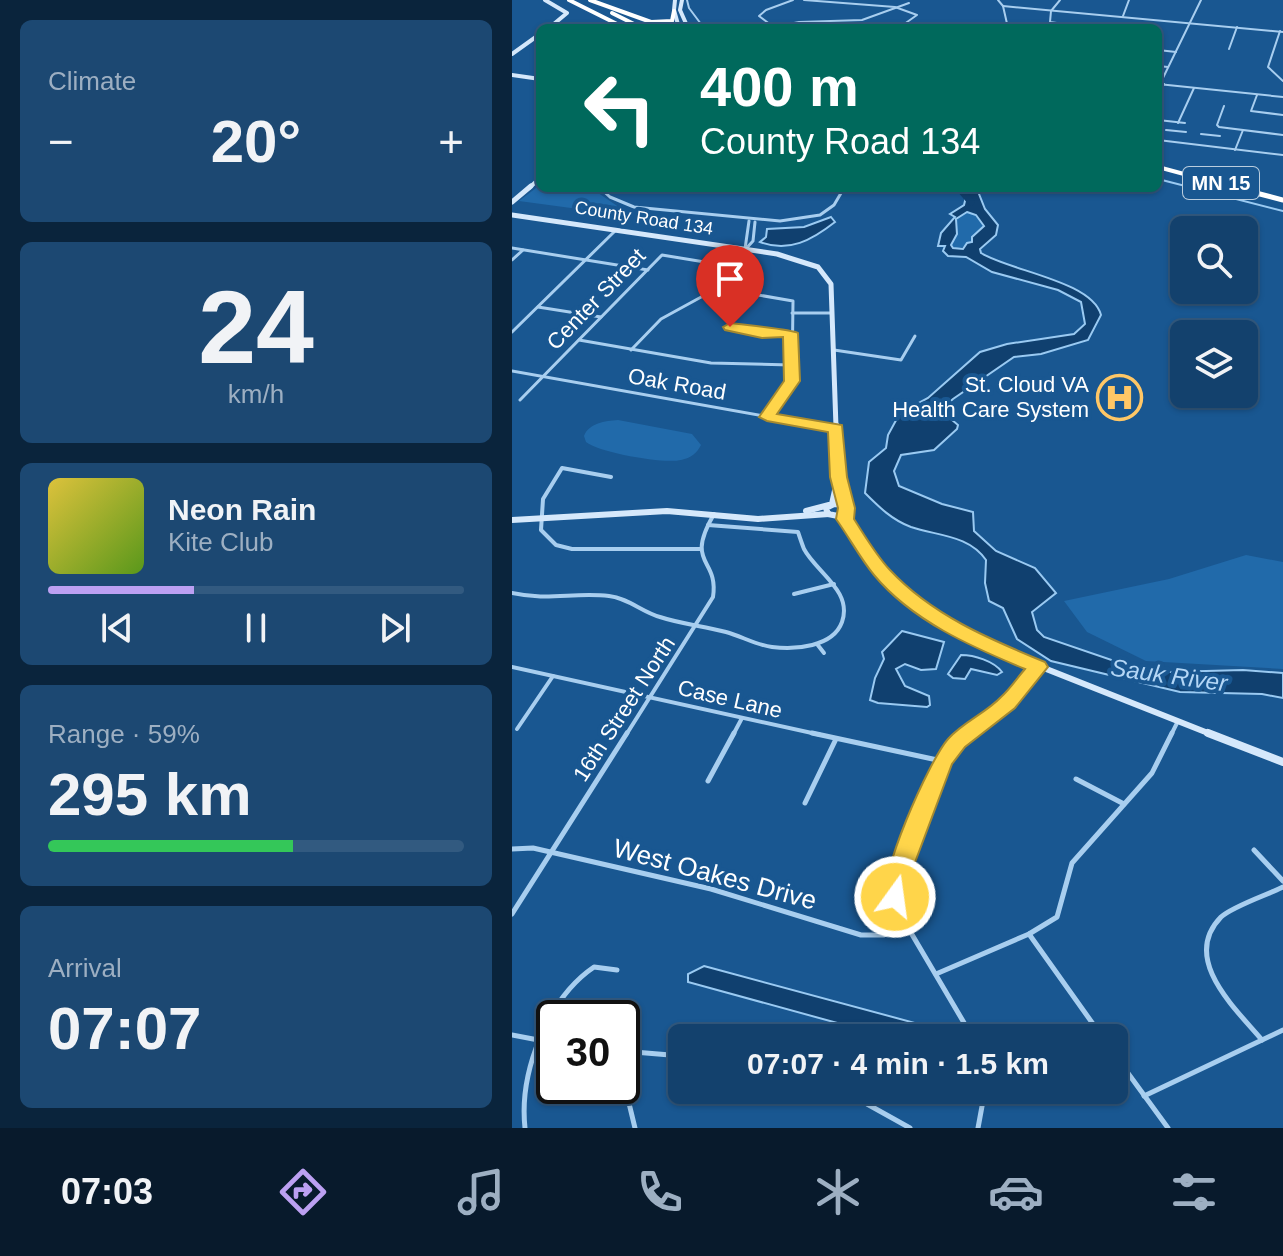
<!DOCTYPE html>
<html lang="en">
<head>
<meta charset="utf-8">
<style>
  body { margin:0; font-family:Helvetica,sans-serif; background:#1c4872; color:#f1f3f6; height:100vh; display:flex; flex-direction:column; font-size:30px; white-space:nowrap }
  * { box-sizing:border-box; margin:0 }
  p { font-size:26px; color:#9dafc2 }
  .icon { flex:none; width:44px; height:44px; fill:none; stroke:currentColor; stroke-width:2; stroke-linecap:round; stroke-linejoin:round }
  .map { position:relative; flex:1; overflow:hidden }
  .details { display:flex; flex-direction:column; gap:20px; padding:20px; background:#0a243c; width:512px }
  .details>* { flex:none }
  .top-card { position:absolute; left:24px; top:24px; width:626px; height:168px; border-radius:12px; box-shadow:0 2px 6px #0004,0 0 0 2px #325a80; background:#00695c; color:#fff; overflow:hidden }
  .tools { position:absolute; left:658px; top:216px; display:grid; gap:16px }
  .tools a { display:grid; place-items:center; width:88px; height:88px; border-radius:12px; background:#13416d; box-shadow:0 2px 6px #0004,0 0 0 2px #325a80; font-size:40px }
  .speed { position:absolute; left:24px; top:1000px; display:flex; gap:16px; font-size:40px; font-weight:700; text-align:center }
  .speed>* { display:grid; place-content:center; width:104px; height:104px; border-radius:50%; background:#13416d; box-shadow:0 2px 6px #0004,0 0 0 2px #325a80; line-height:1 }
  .speed .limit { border:4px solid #111; border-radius:12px; background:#fff; color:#111 }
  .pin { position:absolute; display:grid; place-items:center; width:68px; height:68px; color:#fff; margin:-82px -34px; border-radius:50% 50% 50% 0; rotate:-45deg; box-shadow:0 0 8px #0007 }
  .pin .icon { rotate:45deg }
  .me { position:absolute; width:88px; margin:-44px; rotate:14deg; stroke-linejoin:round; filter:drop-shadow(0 0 6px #0008) }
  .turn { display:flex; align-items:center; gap:28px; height:168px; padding:0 32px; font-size:36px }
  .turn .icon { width:104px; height:104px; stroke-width:2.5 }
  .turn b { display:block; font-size:56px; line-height:68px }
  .big { font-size:60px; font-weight:700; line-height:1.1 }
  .details .card { flex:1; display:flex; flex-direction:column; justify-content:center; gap:12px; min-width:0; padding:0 28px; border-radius:12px; background:#1c4872 }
  .details .dial { align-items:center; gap:0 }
  .dial b { font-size:104px; line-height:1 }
  .song { display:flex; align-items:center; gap:24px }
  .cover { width:96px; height:96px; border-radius:12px; background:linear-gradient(135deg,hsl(50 70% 55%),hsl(90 70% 35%)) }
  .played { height:8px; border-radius:4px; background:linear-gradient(90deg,#bca0f2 35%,#325a80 35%) }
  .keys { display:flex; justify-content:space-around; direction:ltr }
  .heat { display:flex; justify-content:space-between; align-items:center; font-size:44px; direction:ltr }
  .charge { height:12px; border-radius:6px; background:linear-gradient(90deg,#34c759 59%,#325a80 0) }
  .trip { position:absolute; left:156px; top:1024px; width:460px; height:80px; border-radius:12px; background:#13416d; box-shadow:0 2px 6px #0004,0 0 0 2px #325a80; font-weight:700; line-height:80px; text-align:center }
  .dock { display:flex; height:128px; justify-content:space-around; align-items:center; background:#081a2c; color:#9dafc2 }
  .dock .icon { width:56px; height:56px }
  .dock .on { color:#bca0f2 }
  .dock b { font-size:36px; color:#f1f3f6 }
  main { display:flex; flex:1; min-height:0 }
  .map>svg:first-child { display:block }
  .green { fill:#216aaa }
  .water { fill:#10406f; stroke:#9acaf2; stroke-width:2; fill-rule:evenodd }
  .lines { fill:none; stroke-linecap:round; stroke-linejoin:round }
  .stream { stroke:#9acaf2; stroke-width:2 }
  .river { stroke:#10406f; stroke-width:7 }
  .street-far3 { stroke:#a8ceef; stroke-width:2 }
  .street-far2 { stroke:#a8ceef; stroke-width:3 }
  .street-far1 { stroke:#a8ceef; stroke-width:4 }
  .street { stroke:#a8ceef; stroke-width:5 }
  .secondary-far3 { stroke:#d5e8fb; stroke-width:4 }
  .secondary-far2 { stroke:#d5e8fb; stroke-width:5 }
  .secondary-far1 { stroke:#d5e8fb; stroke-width:6 }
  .secondary { stroke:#d5e8fb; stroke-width:8 }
  .highway-far1 { stroke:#fff; stroke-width:4 }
  .highway { stroke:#fff; stroke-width:5 }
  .route { fill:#ffd54a; stroke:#a68a30; stroke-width:2 }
  .labels { text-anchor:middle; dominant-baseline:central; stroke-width:8; stroke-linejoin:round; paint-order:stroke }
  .far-street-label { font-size:18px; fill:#fff; stroke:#195791 }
  .shield { fill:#195791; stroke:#bacdde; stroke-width:2 }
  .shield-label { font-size:20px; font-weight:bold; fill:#fff }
  .street-label { font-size:22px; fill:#fff; stroke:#195791 }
  .poi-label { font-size:22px; fill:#fff; stroke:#195791; text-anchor:end }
  .water-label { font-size:24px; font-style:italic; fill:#b4d7f6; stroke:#195791 }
  .near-street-label { font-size:26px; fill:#fff; stroke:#195791 }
</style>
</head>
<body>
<main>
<section class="details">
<div class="card"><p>Climate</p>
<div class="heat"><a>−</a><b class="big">20°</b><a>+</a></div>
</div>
<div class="card dial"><b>24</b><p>km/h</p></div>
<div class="card">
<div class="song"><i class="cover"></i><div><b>Neon Rain</b><p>Kite Club</p></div></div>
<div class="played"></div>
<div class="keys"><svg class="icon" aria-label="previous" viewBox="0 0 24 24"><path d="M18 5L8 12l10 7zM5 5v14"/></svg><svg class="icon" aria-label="pause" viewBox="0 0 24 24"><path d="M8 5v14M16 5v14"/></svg><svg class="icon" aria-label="next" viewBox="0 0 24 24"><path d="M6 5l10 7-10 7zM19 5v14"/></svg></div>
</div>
<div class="card"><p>Range · 59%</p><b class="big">295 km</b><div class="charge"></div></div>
<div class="card"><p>Arrival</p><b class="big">07:07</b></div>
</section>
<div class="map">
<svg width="771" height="1128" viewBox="0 0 771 1128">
  <rect width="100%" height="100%" fill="#195791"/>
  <g class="green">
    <polygon points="28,185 28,188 79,188 111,210 111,215 7,201"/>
    <path d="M454 212 464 215 472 226C461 236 458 250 441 248L439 245 445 234V218Z"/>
    <path d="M106 420 180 434 189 445C185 453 179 458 169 460 152 464 88 453 74 442L72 436C77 423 93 421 106 420Z"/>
    <polygon points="734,555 771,562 771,669 634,661 575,632 552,601 657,579"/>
  </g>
  <g class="water">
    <path d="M446 188 465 189 473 209 486 225 484 235 468 249 469 253C498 271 580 281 589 315L576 340 529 354 502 357 441 399 433 406 432 413 446 425 445 429 422 450 389 455 382 471 387 486 430 504 461 512 462 531 484 551 523 568 544 593 520 612 525 630 532 637 617 666 657 672 731 670 771 673V698L750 694 668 692 539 661 505 639 491 608 477 601 473 583 474 560C457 535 426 536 399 527 380 520 367 507 353 493L357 462 374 448 376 435 388 413 416 398 468 352 495 344 562 334 573 324 569 302 546 290 480 272 454 257 436 256 431 251 433 246H426L429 233 443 217 438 214 452 205 454 197ZM455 212 464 215 472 226 460 237V242L455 243 451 249 441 248 439 245 445 234 444 219Z"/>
    <path d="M319 217 323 222C300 240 277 253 248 242L254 237 255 229 292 227Z"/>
    <polygon points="390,631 432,642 424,669 409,670 393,664 384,669 393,686 417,696 418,705 415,707 366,703 358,700 363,678 372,659 370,652"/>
    <path d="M449 655C462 655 482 661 490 672L485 675 459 669 453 679 441 678 436 674Z"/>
    <polygon points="192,966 414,1026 418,1038 380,1038 176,982 176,974"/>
  </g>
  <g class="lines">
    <polyline class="stream" points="646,179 771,211"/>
    <polyline class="river" points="447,188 459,202"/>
    <g class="street-far3">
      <polyline points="175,0 177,8 192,28"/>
      <polyline points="292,0 383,7 405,15 388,27"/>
      <polyline points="486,0 491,6 496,28"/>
      <polyline points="548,0 539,11 538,22 579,28"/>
      <polyline points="491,6 771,32"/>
      <polyline points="611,16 617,0"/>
      <polyline points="259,25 247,16 254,10 281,0"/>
      <polyline points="257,28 287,22 350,20 397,3"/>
      <polyline points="768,31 756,67 771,81"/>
      <polyline points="717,49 725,27"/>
      <polyline points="646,50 664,52"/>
      <polyline points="646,66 656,67"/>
      <polyline points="646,84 771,97"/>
      <polyline points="648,84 689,0"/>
      <polyline points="646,95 652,84"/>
      <polyline points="745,95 739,111 771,115"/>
      <polyline points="712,106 705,125 707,127 771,135"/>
      <polyline points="646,120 673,123"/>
      <polyline points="666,123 682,88"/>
      <polyline points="654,130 674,132"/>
      <polyline points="689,134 708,136"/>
      <polyline points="646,140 771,155"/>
      <polyline points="723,150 731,130"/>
    </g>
    <g class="street-far2">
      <polyline points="88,188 98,197 122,207 268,221 308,215 322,205 332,188"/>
      <polyline points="0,248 136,270"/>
      <polyline points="233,249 237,221"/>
      <polyline points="0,260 11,250"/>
      <polyline points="200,287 281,301 280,381 255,416"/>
      <polyline points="26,307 89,317"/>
      <polyline points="280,313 320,313"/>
      <polyline points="218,327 250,334 278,333"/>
      <polyline points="0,332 103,231"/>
      <polyline points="67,340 199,363 279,365"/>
      <polyline points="119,350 149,319 191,296 241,241 243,222"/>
      <polyline points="322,350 389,360 403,336"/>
      <polyline points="0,371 314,427"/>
      <polyline points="8,400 150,255 217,266"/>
    </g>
    <g class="street-far1">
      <polyline points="303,425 324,429"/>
      <polyline points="99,477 50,468 31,499 29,530 44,545 60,549 188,549"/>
      <path d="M0 593C35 601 63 592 97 596 116 598 130 612 148 617 169 624 192 626 214 632 229 636 244 645 260 647 283 650 321 647 330 622 341 591 304 572 292 549 290 544 288 538 286 532L196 525"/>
      <polyline points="282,594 322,584"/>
      <polyline points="305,644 312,653"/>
      <polyline points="0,667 309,735"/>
      <polyline points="5,729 41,676"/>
      <path d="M114 735 201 597C207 557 172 566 202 514"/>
      <polyline points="221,735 230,718"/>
      <polyline points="456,735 496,703 526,667"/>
      <polyline points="659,735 666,721"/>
    </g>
    <g class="street">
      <polyline points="300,733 430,761"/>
      <polyline points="458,733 430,761 387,873 383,897 395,926 461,1038"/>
      <polyline points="564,779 612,804"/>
      <polyline points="196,781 222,733"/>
      <polyline points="293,803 324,739"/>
      <polyline points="0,849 21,848 199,889 349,935 372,935 395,926"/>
      <polyline points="742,850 771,881"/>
      <polyline points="0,914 115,733"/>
      <polyline points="517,934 591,1038"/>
      <polyline points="424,974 517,934 545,917 560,863 640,773 660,733"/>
      <polyline points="0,1035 42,1043"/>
      <path d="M750 1040C724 1009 668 959 709 917 721 906 755 895 771 887"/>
      <polyline points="110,1051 170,1056"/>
      <polyline points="602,1054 656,1128"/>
      <polyline points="318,1090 355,1104 398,1128"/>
      <polyline points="632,1096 771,1030"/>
      <path d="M13 1128C7 1073 35 999 82 967L105 970"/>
      <polyline points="123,1128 115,1095 128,1053"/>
      <polyline points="466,1128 473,1090"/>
    </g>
    <g class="secondary-far3">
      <polyline points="33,0 55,13 37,28"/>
      <polyline points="163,0 162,10 167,28"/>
      <polyline points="170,0 168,10 176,28"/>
      <polyline points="0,54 28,34"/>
      <polyline points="0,75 28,79"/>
      <polyline points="17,188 28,178"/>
    </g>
    <g class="secondary-far2">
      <polyline points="0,202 19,186"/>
      <polyline points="0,215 265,254 306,267 319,284 324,427"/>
    </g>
    <g class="secondary-far1">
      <polyline points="324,425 326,477 332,505"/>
      <polyline points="320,504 326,477"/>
      <polygon points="322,504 332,505 334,512 326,516 316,514 314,508"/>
      <polyline points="294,511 317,505"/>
      <path d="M334 512C335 523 341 531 347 540 377 587 420 614 466 642L701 735"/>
      <polyline points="0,520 155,511 246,519 317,514"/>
    </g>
    <polyline class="secondary" points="696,733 771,762"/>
    <g class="highway-far1">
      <polyline points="57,0 113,28"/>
      <polyline points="78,0 139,22 160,21 162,11"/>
      <polyline points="100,13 130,28"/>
      <polyline points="646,167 724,188"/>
    </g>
    <polyline class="highway" points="717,186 771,200"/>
  </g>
  <path class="route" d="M218 323C232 325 280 329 286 333L288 381 265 414 330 425 335 477 343 508 342 519C353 536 364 555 378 570 420 615 477 639 533 662L536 667 503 708 453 747 440 764 399 873 391 903 383 906 375 903C363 881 418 759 436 739 451 722 474 713 489 697 498 689 505 678 513 669 460 647 400 621 362 575 348 558 337 537 324 519L326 508 318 477 316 432 255 421 247 417 272 381 271 337 250 338 213 330 211 327Z"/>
  <defs>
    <symbol id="hospital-ring" viewBox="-11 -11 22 22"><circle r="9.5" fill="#195791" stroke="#ffc766" stroke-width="1.5"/><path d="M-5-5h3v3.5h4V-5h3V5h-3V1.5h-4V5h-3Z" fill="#ffc766"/></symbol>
  </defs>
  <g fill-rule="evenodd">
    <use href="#hospital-ring" x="582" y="372" width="51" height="51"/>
  </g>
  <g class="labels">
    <g class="far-street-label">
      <text transform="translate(132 218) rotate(9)">County Road 134</text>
    </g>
    <rect class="shield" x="671" y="167" width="76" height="32" rx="6"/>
    <g class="shield-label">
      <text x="709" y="183">MN 15</text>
    </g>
    <g class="street-label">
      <text transform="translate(84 299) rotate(-46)">Center Street</text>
      <text transform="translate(165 384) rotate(10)">Oak Road</text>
      <text transform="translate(218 699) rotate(13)">Case Lane</text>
      <text transform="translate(112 709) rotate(-57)">16th Street North</text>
    </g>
    <g class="poi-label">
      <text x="577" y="384">St. Cloud VA<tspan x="577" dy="25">Health Care System</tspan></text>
    </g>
    <g class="water-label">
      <text transform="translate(657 675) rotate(8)">Sauk River</text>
    </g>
    <g class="near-street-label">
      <text transform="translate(203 874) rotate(15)">West Oakes Drive</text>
    </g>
  </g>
</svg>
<div class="tools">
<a><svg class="icon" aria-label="search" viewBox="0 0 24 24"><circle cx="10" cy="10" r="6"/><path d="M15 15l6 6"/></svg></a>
<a><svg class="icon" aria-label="layers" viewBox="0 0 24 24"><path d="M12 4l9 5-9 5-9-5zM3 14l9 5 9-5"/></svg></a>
</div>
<div class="speed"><div class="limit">30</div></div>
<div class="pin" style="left:218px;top:327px;background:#d93025"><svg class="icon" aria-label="arrive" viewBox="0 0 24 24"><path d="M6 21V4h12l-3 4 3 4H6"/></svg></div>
<svg class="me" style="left:383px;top:897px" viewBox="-20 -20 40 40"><circle r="17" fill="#ffd54a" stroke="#fff" stroke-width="3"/><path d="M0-11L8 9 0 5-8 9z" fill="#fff"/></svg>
<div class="trip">07:07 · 4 min · 1.5 km</div>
<div class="top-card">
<div class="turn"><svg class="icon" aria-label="left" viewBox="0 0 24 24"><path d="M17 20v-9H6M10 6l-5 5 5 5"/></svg><div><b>400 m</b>County Road 134</div></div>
</div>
</div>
</main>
<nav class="dock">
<b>07:03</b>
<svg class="icon on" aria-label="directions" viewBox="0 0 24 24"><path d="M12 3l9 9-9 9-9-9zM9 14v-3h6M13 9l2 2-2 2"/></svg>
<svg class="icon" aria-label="music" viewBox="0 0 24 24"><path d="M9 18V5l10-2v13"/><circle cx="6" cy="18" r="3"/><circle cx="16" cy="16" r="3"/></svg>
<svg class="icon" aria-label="phone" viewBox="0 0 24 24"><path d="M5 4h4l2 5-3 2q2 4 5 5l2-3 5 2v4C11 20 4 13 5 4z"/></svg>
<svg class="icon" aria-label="climate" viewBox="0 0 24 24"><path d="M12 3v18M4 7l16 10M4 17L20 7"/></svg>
<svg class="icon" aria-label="car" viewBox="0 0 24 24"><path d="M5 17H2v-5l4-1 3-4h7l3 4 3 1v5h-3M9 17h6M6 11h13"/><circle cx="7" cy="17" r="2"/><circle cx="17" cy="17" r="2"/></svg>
<svg class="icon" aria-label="filters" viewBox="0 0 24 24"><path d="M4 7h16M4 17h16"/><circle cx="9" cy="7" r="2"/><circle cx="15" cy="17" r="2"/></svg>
</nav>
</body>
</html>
